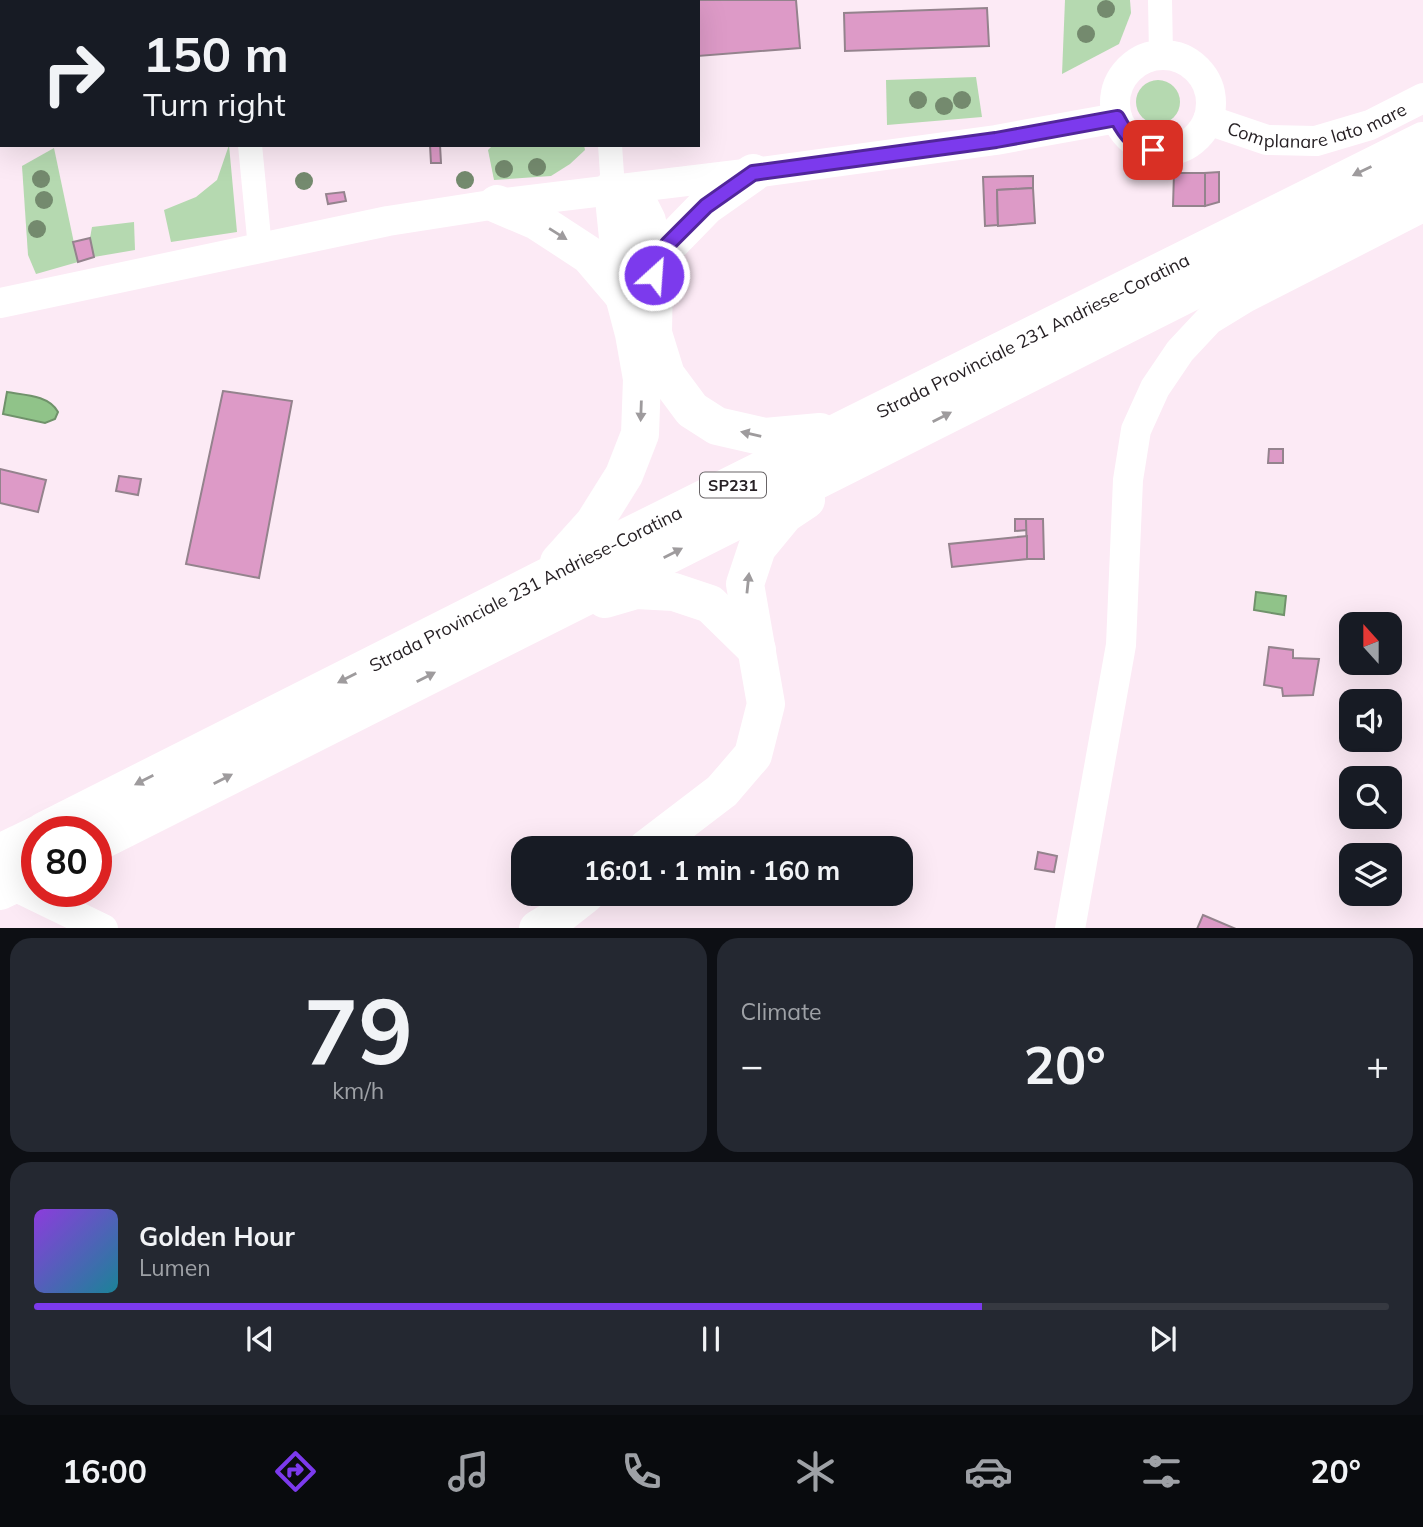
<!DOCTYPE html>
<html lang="en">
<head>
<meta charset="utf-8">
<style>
  body { margin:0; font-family:Mulish,sans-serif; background:#242831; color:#f1f3f6; height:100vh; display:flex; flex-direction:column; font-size:26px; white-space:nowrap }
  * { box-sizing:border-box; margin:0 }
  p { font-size:23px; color:#9ea1a6 }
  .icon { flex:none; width:38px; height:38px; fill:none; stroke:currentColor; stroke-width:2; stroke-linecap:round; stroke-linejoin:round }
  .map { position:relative; height:928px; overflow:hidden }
  .sheet { display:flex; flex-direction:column; gap:10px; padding:10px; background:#0d0f14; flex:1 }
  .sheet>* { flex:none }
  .banner { position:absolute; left:0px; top:0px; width:700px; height:147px; box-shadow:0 7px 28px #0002; background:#171b24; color:#f1f3f6; overflow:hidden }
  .needle { width:46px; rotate:339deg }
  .buttons { position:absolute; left:1339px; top:612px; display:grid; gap:14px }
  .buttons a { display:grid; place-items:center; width:63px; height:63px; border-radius:14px; background:#171b24; box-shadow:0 7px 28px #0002; font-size:35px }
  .speed { position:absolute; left:21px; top:816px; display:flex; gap:14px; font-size:35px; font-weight:700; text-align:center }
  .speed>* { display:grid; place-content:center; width:91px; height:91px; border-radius:50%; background:#171b24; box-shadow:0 7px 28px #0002; line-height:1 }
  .speed .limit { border:10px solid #d22; background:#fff; color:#111 }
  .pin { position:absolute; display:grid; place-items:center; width:60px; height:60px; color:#fff; margin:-30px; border-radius:14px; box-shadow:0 4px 10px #0006 }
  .me { position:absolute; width:77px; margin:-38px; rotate:26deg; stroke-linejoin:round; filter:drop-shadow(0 0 5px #0008) }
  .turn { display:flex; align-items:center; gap:24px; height:147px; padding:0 28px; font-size:32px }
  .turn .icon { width:91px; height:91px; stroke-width:2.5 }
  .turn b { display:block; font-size:49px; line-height:60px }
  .big { font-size:52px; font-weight:700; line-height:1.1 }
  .sheet .tile { flex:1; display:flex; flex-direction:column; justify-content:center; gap:10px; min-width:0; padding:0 24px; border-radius:21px; background:#242831 }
  .sheet .dial { align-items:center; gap:0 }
  .dial b { font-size:91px; line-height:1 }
  .song { display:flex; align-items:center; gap:21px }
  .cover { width:84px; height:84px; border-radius:10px; background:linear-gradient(135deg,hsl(270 70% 55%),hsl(190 70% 35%)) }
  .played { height:7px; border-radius:4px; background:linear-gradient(90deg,#7c3aed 70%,#363941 70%) }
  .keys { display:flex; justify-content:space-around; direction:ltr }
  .heat { display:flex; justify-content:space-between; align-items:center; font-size:38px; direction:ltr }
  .sheet .tiles { flex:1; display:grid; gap:10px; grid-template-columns:1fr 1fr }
  .tile:last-child { grid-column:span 2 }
  .trip { position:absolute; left:511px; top:836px; width:402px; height:70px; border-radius:21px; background:#171b24; box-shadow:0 7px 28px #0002; font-weight:700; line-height:70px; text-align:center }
  .tab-bar { display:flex; height:112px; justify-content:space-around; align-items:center; background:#090b0e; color:#9ea1a6 }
  .tab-bar .icon { width:49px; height:49px }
  .tab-bar .active { color:#7c3aed }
  .tab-bar b { font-size:32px; color:#f1f3f6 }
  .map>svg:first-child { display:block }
  .green { fill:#b5d9b0 }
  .water { fill:#90c389; stroke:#70926b; stroke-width:2 }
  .building { fill:#dd9ac7; stroke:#94838d; stroke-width:2 }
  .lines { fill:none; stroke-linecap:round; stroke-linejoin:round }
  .minor { stroke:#fff; stroke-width:24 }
  .tertiary { stroke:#fff; stroke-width:30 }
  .trunk { stroke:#fff; stroke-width:38 }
  .tree { fill:#748a6e }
  .oneway { fill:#9e9b9d }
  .route-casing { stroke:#51269a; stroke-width:18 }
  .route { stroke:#7c3aed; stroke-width:12 }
  .labels { text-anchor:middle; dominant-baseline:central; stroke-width:5; stroke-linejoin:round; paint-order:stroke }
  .shield { fill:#fff; stroke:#686466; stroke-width:2 }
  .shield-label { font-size:16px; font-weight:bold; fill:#272125 }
  .street-label { font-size:18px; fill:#272125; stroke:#fff }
</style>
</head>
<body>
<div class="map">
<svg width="1423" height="929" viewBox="0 0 1423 929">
  <rect width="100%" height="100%" fill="#fceaf5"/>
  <g class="green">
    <polygon points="1065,0 1130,0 1131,13 1119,44 1062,74"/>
    <polygon points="976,77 982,117 887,125 886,80"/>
    <circle cx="1158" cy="102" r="22"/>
    <polygon points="229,145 237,232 171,242 164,210 196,197 217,180"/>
    <polygon points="493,145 584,145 585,150 570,164 551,176 494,180 488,150"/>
    <polygon points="54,148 78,262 36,274 28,255 22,166"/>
    <polygon points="134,222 135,250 94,257 90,238 92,227"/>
  </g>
  <g class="water">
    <path d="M7 392C24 395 49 395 58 412L55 419 45 423 3 414Z"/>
    <polygon points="1256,592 1286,596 1284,615 1254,610"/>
  </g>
  <g class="building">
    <rect x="293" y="0" width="118" height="2"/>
    <polygon points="517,0 553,0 554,2 496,2"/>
    <polygon points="638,0 796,0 800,48 698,56 698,2 638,2"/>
    <polygon points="987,8 989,46 845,51 844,13"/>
    <rect x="0" y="11" width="2" height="93"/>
    <polygon points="430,145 440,145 441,163 431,163"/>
    <polygon points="1219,172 1219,202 1205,206 1205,173"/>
    <polygon points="1174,173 1205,173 1205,206 1173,206"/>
    <polygon points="1033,176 1033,188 997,190 998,225 985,226 983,177"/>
    <polygon points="1033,188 1035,223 998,226 997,190"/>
    <polygon points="344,192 346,201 328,204 326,194"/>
    <polygon points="90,238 94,257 78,262 73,242"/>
    <polygon points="223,391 292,401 259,578 186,564"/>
    <polygon points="1269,449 1283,449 1283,463 1268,463"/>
    <polygon points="0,469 46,480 38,512 0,503"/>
    <polygon points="119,476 141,479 138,495 116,491"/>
    <polygon points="1015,519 1026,519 1027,530 1015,531"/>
    <polygon points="1026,519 1043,519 1044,559 1027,559"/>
    <polygon points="1027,536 1027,559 952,567 949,544"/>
    <polygon points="1269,647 1293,650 1293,658 1319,659 1313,695 1283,696 1282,688 1264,685"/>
    <polygon points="1038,852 1057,856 1054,872 1035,869"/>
    <polygon points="1203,915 1236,929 1197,929"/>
  </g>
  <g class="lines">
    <g class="minor">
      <polyline points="237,0 237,2"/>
      <polyline points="600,0 600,2"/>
      <polyline points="1160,0 1161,54"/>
      <polyline points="250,145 260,248"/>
      <polyline points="610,145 613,189"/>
    </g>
    <g class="tertiary">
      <circle cx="1163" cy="103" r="48"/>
      <path id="s1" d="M1208 120 1267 140 1316 141 1370 125 1423 98"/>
      <polyline points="0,303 388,221 497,204 753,173 996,140 1117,118"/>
      <polyline points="0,879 103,929"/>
      <polyline points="1070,929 1121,645 1128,480 1136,430 1155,388 1180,351 1209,320 1245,298 1423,207"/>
    </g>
    <g class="trunk">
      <polyline points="613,189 638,203 647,221 654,275 653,333 666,375 692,410 717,426 765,437 820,432"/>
      <polyline points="497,204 537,221 589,255 624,296"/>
      <polyline points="654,275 668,245 706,206 753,173"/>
      <polyline points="559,562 594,523 624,475 640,434 642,379 634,334 624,296 613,189"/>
      <polyline points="605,599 636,590 674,592 710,604 757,650"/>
      <path id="s2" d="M44 831 543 579 1423 141"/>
      <polyline points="96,843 1423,175"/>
      <polyline points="646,849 722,791 753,755 766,704 745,584 757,548 785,514 806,500"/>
      <polyline points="0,853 37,835"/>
      <polyline points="0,891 37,873"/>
      <polyline points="538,929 553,920 586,894"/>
    </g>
  </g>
  <g class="tree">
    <circle cx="1106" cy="9" r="9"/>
    <circle cx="1086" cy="34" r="9"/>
    <circle cx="918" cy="100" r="9"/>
    <circle cx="962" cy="100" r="9"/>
    <circle cx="944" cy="106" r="9"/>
    <circle cx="537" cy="167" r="9"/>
    <circle cx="504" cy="169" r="9"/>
    <circle cx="41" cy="179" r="9"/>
    <circle cx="465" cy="180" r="9"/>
    <circle cx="304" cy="181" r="9"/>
    <circle cx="44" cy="200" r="9"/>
    <circle cx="37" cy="229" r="9"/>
  </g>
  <defs><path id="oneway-solid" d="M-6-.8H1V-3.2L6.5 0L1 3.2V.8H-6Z" transform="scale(1.75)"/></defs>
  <g class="oneway">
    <use href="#oneway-solid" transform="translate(1362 171) rotate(154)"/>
    <use href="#oneway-solid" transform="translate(558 234) rotate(32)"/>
    <use href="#oneway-solid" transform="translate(641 411) rotate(92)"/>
    <use href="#oneway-solid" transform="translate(942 417) rotate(-27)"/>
    <use href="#oneway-solid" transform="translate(751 434) rotate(-167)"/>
    <use href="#oneway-solid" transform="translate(673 553) rotate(-27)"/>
    <use href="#oneway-solid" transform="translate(748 583) rotate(-84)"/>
    <use href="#oneway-solid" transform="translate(426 677) rotate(-27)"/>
    <use href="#oneway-solid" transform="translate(347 678) rotate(153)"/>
    <use href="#oneway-solid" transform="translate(223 779) rotate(-27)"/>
    <use href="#oneway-solid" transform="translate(144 780) rotate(153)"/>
  </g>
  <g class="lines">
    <defs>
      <path id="route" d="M654 275 668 244 706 206 753 173 996 140 1117 118C1127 137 1133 143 1153 150"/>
    </defs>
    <use href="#route" class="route-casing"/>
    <use href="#route" class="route"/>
  </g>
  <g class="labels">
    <rect class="shield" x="700" y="472.5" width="66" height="25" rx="5"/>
    <g class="shield-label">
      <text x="733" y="485">SP231</text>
    </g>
    <g class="street-label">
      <text stroke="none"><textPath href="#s1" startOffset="114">Complanare lato mare</textPath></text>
      <text stroke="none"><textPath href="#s2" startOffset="1106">Strada Provinciale 231 Andriese-Coratina</textPath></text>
      <text stroke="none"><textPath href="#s2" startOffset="539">Strada Provinciale 231 Andriese-Coratina</textPath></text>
    </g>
  </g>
</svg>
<div class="buttons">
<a><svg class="needle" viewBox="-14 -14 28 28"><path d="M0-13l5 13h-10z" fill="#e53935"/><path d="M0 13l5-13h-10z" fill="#9ea1a6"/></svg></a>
<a><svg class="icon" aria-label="sound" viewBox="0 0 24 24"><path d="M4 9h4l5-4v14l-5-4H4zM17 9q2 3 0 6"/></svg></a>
<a><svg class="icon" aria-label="search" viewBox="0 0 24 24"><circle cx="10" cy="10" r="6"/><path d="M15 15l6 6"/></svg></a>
<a><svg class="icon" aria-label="layers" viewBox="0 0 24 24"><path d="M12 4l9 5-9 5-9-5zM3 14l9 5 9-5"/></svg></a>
</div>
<div class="speed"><div class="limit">80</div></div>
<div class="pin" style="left:1153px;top:150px;background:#d93025"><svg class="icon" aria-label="arrive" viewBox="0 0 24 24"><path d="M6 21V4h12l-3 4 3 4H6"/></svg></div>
<svg class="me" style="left:654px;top:275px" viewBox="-20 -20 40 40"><circle r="17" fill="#7c3aed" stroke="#fff" stroke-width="3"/><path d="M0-11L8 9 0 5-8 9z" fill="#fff"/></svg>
<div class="trip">16:01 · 1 min · 160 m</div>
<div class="banner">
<div class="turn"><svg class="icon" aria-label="right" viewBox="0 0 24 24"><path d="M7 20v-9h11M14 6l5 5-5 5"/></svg><div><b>150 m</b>Turn right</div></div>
</div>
</div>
<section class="sheet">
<div class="tiles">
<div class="tile dial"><b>79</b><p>km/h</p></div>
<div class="tile"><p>Climate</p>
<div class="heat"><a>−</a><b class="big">20°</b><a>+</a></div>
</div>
<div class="tile">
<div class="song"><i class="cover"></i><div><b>Golden Hour</b><p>Lumen</p></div></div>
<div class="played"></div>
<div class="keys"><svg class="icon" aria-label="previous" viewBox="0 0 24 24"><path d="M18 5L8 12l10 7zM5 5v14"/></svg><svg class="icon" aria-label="pause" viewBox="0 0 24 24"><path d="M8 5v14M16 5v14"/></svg><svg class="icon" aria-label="next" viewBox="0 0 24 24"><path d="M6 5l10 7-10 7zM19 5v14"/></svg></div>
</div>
</div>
</section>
<nav class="tab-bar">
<b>16:00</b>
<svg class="icon active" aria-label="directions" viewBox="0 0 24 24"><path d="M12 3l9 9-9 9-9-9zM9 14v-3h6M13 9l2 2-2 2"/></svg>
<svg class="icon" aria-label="music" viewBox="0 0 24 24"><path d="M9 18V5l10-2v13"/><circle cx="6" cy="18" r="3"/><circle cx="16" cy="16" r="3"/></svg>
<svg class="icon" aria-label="phone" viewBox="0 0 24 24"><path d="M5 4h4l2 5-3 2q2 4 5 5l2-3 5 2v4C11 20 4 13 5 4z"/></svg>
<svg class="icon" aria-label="climate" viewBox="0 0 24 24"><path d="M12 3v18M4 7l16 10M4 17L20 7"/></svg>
<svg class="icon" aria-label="car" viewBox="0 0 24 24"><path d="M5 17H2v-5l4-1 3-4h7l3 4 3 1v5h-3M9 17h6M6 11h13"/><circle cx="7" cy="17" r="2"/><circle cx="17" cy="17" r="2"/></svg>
<svg class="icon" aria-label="filters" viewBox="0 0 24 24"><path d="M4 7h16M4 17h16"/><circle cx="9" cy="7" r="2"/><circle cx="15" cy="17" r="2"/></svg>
<b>20°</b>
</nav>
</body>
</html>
